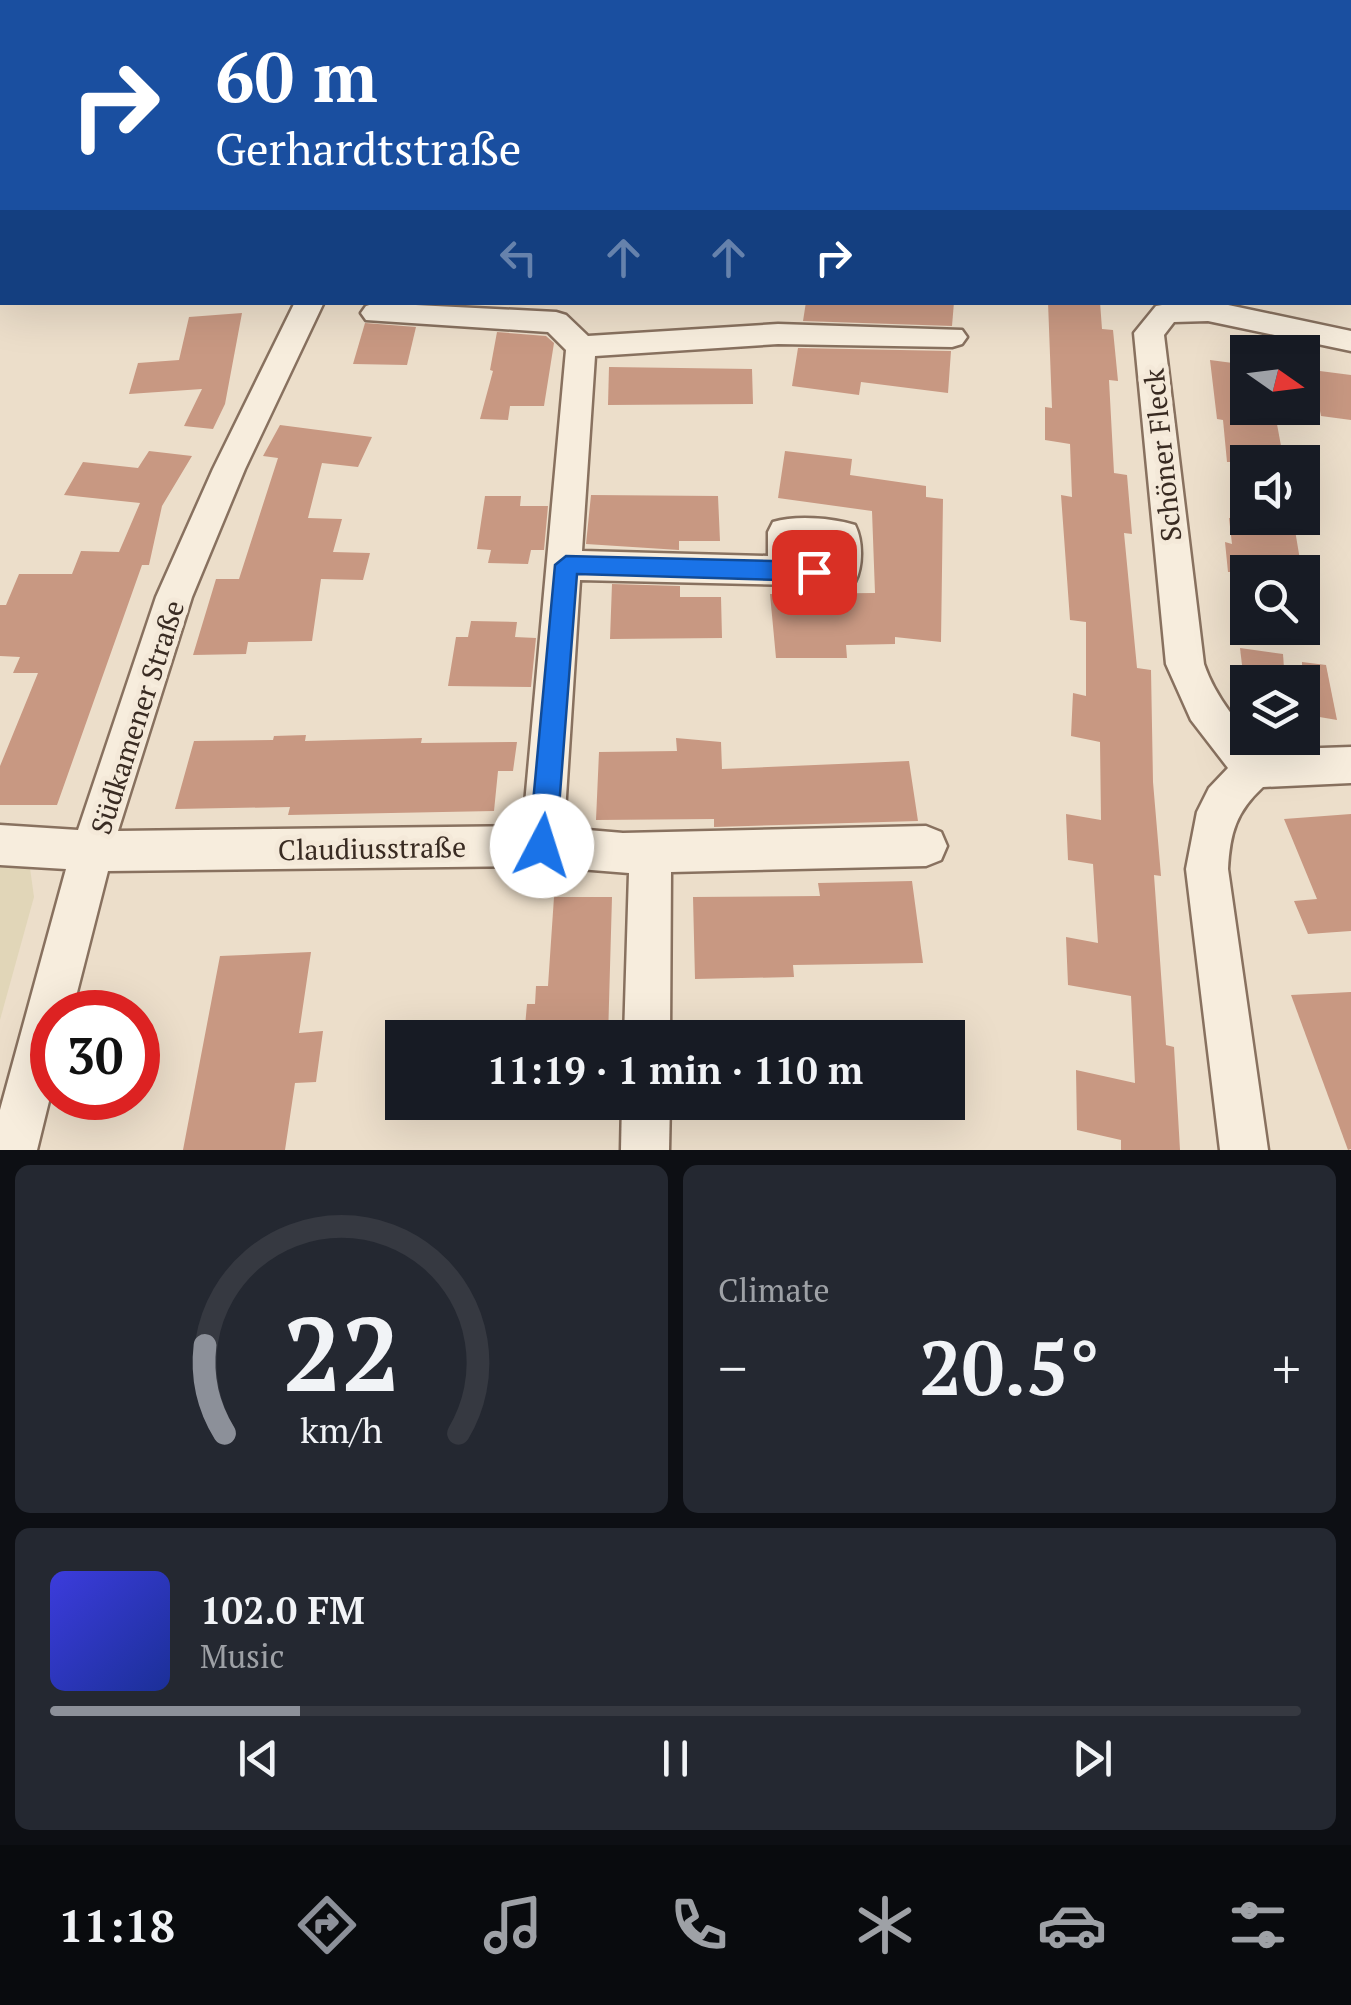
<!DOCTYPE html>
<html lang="en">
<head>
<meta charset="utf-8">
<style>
  body { margin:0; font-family:"PT Serif",serif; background:#242831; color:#f1f3f6; height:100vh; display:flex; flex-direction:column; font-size:38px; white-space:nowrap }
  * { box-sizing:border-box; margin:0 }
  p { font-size:32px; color:#9ea1a6 }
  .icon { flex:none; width:55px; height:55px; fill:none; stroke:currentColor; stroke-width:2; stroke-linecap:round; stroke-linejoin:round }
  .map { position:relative; height:1150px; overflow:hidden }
  .drawer { display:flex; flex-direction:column; gap:15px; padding:15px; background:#0d0f14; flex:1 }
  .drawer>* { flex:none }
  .top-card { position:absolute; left:0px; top:0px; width:1352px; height:305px; box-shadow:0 10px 40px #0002; background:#1a4fa0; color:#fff; overflow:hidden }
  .needle { width:65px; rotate:104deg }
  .fabs { position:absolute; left:1230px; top:335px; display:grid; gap:20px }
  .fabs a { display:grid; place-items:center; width:90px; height:90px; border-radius:0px; background:#171b24; box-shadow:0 10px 40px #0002; font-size:50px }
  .speed { position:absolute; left:30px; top:990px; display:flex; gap:20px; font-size:50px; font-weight:700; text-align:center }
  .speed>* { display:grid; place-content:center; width:130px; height:130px; border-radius:50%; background:#171b24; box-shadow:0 10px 40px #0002; line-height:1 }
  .speed .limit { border:15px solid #d22; background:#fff; color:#111 }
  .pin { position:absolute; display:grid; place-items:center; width:85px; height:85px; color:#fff; margin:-42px; border-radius:20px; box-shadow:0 5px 15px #0006 }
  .me { position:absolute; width:110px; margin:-55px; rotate:5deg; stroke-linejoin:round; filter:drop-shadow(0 0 8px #0008) }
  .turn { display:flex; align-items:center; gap:35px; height:210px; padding:0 50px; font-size:45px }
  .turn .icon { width:130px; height:130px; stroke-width:2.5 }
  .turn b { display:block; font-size:70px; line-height:85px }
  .lanes { display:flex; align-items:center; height:95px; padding:0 50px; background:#0003; justify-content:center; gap:50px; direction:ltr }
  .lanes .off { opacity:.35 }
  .big { font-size:75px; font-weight:600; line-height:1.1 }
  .drawer .tile { flex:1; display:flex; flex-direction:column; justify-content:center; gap:15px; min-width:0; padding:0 35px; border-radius:15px; background:#242831 }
  .drawer .dial { align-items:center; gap:0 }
  .dial svg { height:260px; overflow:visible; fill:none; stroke:#363941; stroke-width:7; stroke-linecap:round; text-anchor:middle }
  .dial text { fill:#f1f3f6; stroke:none }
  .song { display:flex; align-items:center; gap:30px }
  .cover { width:120px; height:120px; border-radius:15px; background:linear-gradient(135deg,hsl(240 70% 55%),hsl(230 70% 35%)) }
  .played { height:10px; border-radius:5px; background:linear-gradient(90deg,#8c9099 20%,#363941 20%) }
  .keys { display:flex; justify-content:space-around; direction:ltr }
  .heat { display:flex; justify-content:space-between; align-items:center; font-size:55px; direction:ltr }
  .drawer .tiles { flex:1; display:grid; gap:15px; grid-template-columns:1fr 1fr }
  .tile:last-child { grid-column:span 2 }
  .trip { position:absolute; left:385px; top:1020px; width:580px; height:100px; border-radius:0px; background:#171b24; box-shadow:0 10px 40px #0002; font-weight:600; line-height:100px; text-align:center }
  .tabs { display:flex; height:160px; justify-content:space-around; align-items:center; background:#090b0e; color:#9ea1a6 }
  .tabs .icon { width:70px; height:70px }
  .tabs .on { color:#8c9099 }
  .tabs b { font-size:45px; color:#f1f3f6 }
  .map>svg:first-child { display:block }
  .farmland { fill:#e1d6b8 }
  .green { fill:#c9ca9e }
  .building { fill:#c89882 }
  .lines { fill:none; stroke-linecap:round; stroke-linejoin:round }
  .minor-casing { stroke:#88715f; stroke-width:5 }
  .minor { fill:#f7eddd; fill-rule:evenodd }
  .route { fill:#1a73e8; stroke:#114b97; stroke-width:2.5 }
  .labels { text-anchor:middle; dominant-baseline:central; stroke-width:10; stroke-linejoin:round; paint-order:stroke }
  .street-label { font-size:28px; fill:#392b22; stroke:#f4e9d9 }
</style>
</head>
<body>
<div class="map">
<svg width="1351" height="1150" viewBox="0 0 1351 1150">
  <rect width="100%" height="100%" fill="#ecdeca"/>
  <g class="farmland">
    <polygon points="0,0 305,0 2,2 0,134"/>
    <polygon points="0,865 30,868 34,897 0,1020"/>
  </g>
  <polygon class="green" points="994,0 1351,0 1351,254 1350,2"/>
  <g class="building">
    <polygon points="806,302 954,302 952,326 803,321"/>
    <polygon points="1048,302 1100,302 1102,329 1113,330 1118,381 1109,380 1114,473 1127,475 1132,534 1124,533 1137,668 1151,670 1153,782 1161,876 1154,875 1166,1045 1174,1047 1180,1150 1121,1150 1121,1140 1077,1130 1076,1070 1135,1083 1131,996 1068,985 1066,937 1098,943 1093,864 1068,860 1066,814 1101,820 1100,742 1071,736 1073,693 1086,696 1086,622 1070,620 1061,495 1072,497 1070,444 1045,440 1045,407 1052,408"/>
    <polygon points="242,313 225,404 213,429 184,426 202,389 129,394 138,363 179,360 189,317"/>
    <polygon points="365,323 416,327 407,365 353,364"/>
    <polygon points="497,332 546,336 554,343 544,406 510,406 508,420 480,419 493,371 490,370"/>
    <polygon points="798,348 951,351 948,393 861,382 859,395 792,386"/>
    <polygon points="1210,360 1248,365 1248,408 1274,408 1284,462 1227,462 1223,420 1217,419"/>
    <polygon points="609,367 752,369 753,404 608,405"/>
    <polygon points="1312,370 1351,375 1351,420 1321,416"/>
    <polygon points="280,425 372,437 358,467 322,463 308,518 342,519 333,552 370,553 363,580 321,579 312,641 248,642 246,654 193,655 216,579 239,579 278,458 263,456"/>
    <polygon points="149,451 192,456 162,506 149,565 142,565 57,805 0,805 0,766 38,673 13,673 20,657 0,656 0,605 6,605 19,574 72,574 81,551 119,552 140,503 64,495 83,462 138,468"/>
    <polygon points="785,451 852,459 850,475 926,486 926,497 943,499 941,642 895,637 895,644 846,645 847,658 776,658 770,594 875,593 872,511 778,498"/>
    <polygon points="591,495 718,496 720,541 679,541 679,550 586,544"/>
    <polygon points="485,496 521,496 520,506 548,506 544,550 531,550 528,564 488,563 491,550 477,549"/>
    <polygon points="1229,518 1293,518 1302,572 1228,572 1225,542 1232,544"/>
    <polygon points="612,584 680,586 680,597 721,597 722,638 610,639"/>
    <polygon points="471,621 517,622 515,637 536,638 531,687 448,686 456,637 468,637"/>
    <polygon points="1240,648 1283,654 1285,682 1244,682"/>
    <polygon points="1302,662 1326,665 1337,720 1302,714"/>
    <polygon points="306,735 305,741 422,738 421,743 517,742 513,771 498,771 494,811 288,815 290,807 175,809 194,741 273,740 274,736"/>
    <polygon points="676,738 721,742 722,769 909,761 918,821 714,827 714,819 596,820 599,752 677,751"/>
    <polygon points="1351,814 1351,931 1308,934 1294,901 1317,899 1284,819"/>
    <polygon points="912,881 923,963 793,965 794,977 695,979 693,897 820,896 818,883"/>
    <polygon points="554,897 612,897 608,1038 524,1038 527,1004 535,1004 536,986 548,986"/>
    <polygon points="311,952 299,1033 323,1031 316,1082 295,1083 285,1150 183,1150 220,956"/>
    <polygon points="1351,992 1351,1149 1348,1150 1291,995"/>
  </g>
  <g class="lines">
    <defs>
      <g id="minor">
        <rect x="1350" y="89" width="1" height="15"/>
        <path d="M295 302H324L245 469 192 597 118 831 523 826 566 350 548 332 366 320 361 313 366 306 376 303 556 312 566 315 588 336 778 324 962 330 967 337 962 344 952 347 778 344 595 356 582 551 768 556V532L773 522C796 515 832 518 855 525 863 541 863 566 855 582L843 586 580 580 564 828 623 833 926 826 941 832 947 846 941 860 926 866 671 872 670 1038H624L629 873 542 866 108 871 72 1012H52V1089L37 1150H0V1110L66 869 0 865V825L78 830 156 597 213 469ZM802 546 826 548V557H802Z"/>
        <path d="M1180 302H1214L1351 331V351L1208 321 1174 322 1164 335 1204 664C1216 699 1240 726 1263 750L1351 747V783L1263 787C1236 812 1230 833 1228 869L1268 1150H1220L1186 869 1197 812 1209 788 1228 768 1191 720 1166 664 1134 333 1156 306Z"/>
        <polygon points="622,1102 670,1102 669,1150 621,1150"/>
      </g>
    </defs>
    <use href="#minor" class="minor-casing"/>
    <use href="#minor" class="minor"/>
  </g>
  <polygon class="route" points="566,556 814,562 825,572 814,581 577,574 556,846 552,856 542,859 533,856 529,846 555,565"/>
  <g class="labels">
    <g class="street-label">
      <text transform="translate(1162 455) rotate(-96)">Schöner Fleck</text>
      <text transform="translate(137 717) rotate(-72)">Südkamener Straße</text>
      <text transform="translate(372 848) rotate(-1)">Claudiusstraße</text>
    </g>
  </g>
</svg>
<div class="fabs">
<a><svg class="needle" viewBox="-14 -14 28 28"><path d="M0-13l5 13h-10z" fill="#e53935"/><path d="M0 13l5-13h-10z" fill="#9ea1a6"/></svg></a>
<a><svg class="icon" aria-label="sound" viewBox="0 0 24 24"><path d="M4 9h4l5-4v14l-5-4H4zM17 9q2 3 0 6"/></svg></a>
<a><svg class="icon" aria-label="search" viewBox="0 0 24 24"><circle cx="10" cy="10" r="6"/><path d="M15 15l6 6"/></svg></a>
<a><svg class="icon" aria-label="layers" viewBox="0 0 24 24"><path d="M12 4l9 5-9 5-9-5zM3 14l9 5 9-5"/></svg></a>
</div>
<div class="speed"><div class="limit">30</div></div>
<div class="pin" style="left:814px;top:572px;background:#d93025"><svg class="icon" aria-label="arrive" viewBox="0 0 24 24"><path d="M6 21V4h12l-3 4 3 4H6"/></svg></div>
<svg class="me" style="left:542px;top:846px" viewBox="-20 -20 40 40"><circle r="19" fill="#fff"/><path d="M0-13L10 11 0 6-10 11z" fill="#1a73e8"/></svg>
<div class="trip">11:19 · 1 min · 110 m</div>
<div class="top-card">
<div class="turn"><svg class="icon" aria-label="right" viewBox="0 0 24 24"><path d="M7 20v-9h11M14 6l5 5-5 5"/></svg><div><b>60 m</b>Gerhardtstraße</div></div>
<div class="lanes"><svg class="icon off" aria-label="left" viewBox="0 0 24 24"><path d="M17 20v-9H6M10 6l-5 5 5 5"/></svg><svg class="icon off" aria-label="ahead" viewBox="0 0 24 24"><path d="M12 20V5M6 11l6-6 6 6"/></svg><svg class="icon off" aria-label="ahead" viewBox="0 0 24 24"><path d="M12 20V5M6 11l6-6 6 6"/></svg><svg class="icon" aria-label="right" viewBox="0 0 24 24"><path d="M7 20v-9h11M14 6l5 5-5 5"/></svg></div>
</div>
</div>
<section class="drawer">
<div class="tiles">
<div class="tile dial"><svg viewBox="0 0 100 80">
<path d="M14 69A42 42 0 1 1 86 69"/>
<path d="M14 69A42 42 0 0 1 8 42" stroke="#8c9099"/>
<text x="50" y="56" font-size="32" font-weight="700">22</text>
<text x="50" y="72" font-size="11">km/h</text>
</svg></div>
<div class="tile"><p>Climate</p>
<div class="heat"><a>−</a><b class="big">20.5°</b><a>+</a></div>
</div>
<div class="tile">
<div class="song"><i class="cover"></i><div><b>102.0 FM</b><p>Music</p></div></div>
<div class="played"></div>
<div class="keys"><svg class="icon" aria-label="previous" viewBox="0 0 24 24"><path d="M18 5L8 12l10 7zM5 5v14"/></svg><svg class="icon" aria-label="pause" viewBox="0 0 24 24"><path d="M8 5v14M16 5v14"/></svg><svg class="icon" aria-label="next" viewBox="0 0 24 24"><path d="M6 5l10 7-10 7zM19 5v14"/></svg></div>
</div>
</div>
</section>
<nav class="tabs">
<b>11:18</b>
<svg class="icon on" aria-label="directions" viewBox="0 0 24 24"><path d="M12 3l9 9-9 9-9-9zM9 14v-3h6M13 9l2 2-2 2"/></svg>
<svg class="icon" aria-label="music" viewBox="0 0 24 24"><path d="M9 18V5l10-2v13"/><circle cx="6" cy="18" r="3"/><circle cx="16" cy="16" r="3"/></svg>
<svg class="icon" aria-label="phone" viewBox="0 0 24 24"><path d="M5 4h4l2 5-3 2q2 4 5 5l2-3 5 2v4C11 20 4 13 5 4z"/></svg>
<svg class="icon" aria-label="climate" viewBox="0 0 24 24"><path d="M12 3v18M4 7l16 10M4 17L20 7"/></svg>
<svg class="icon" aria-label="car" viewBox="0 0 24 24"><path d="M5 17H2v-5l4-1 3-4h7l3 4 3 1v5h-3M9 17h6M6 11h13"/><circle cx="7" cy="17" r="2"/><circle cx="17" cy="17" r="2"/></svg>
<svg class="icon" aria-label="filters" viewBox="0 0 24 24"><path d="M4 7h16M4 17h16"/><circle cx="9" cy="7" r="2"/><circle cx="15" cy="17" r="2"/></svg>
</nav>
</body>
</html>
